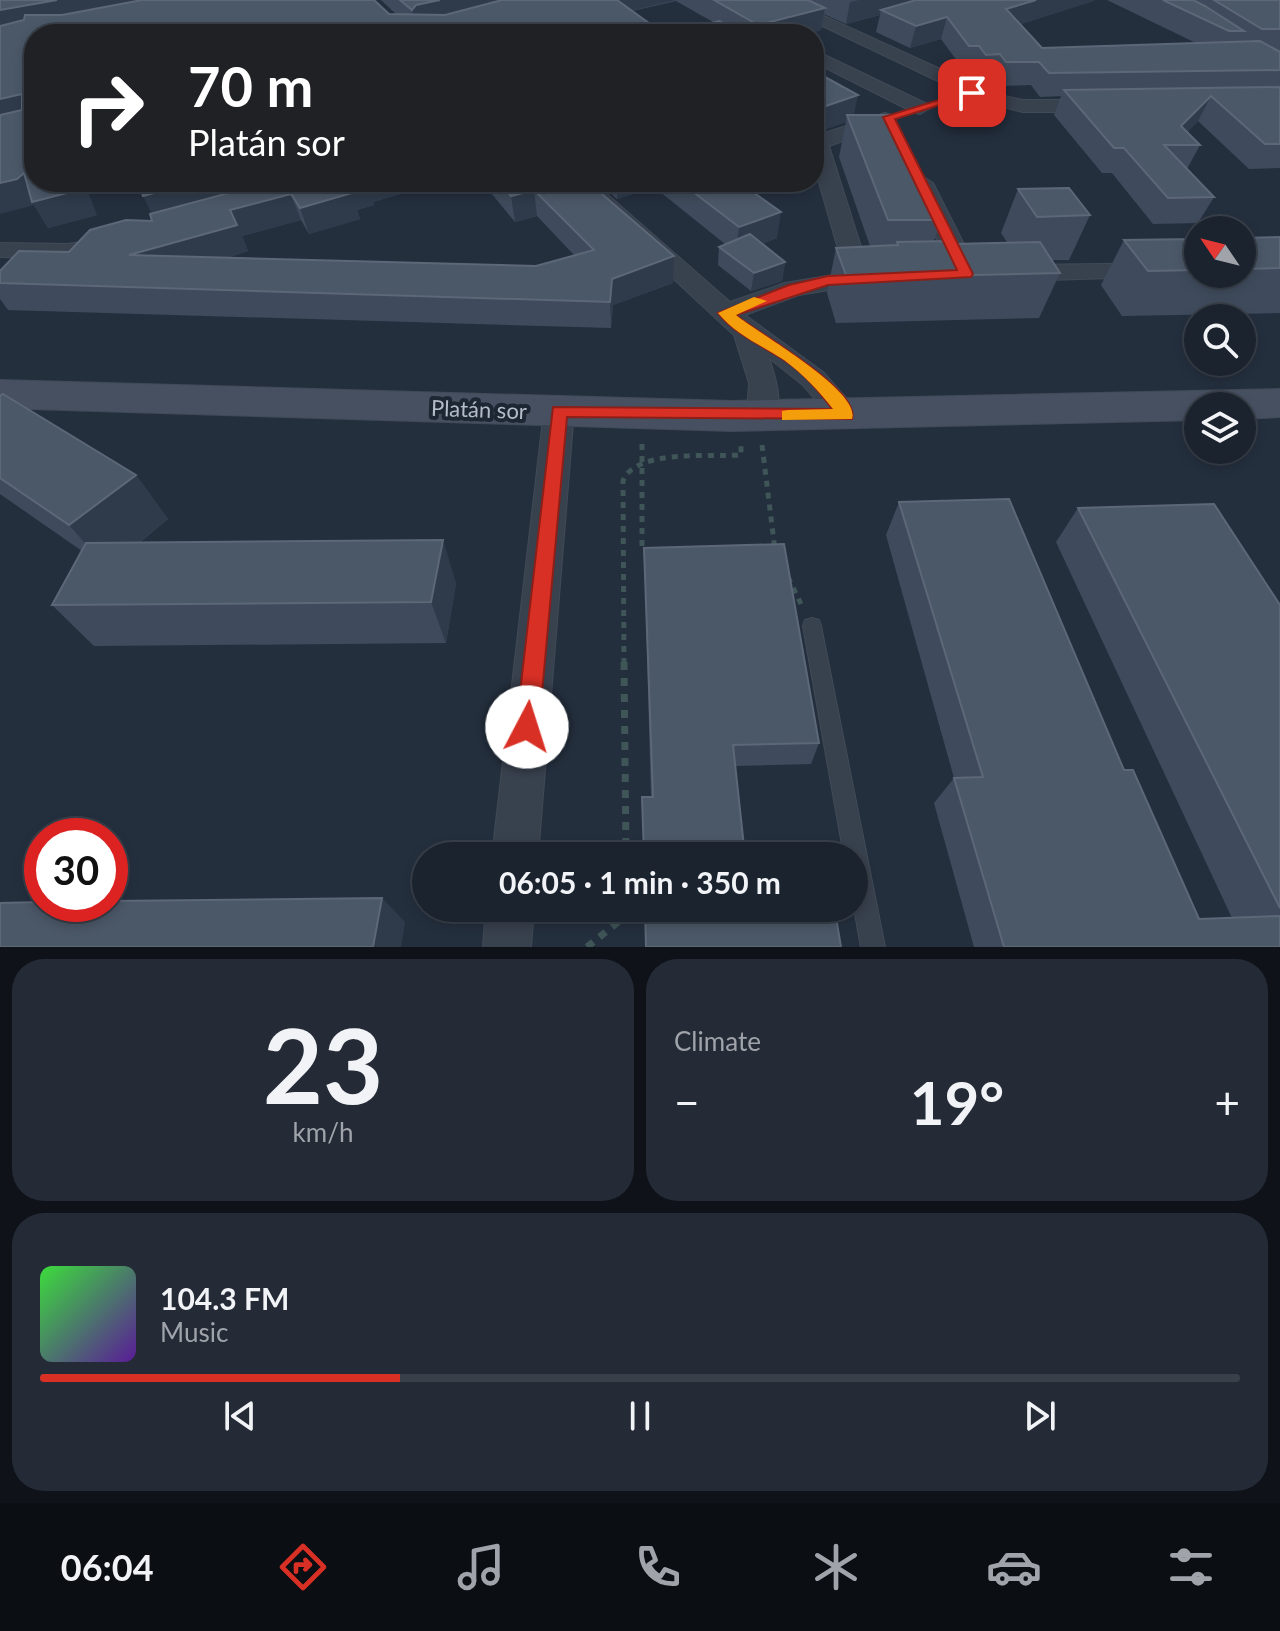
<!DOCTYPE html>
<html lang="en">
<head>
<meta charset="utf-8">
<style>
  body { margin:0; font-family:Lato,sans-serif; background:#242b36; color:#f1f3f6; height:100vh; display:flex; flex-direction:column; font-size:30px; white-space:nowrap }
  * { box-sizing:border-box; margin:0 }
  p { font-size:26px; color:#a0a4aa }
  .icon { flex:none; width:44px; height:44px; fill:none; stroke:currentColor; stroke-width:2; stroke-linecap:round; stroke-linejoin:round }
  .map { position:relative; height:947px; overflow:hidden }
  .drawer { display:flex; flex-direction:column; gap:12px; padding:12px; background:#0f1319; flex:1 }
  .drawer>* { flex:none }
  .guide { position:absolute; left:24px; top:24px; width:800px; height:168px; border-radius:32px; box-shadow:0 4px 12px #0003,0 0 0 2px #39404a; background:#202124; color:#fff; overflow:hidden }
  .needle { width:52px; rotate:305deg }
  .buttons { position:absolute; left:1184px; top:216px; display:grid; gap:16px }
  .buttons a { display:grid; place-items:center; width:72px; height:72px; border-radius:50%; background:#1b232e; box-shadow:0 4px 12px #0003,0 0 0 2px #39404a; font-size:40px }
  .speed { position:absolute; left:24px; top:818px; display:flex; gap:16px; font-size:40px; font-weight:700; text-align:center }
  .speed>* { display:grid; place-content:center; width:104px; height:104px; border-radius:50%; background:#1b232e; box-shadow:0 4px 12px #0003,0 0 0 2px #39404a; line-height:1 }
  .speed .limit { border:12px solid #d22; background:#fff; color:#111 }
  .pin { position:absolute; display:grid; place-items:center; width:68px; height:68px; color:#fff; margin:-34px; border-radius:16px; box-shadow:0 4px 12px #0006 }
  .me { position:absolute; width:88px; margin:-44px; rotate:5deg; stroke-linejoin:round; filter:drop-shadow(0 0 6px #0008) }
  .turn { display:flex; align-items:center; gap:28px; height:168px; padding:0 32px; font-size:36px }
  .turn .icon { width:104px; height:104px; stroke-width:2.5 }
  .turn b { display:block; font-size:56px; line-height:68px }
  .big { font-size:60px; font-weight:700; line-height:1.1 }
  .drawer .tile { flex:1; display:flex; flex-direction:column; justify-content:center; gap:12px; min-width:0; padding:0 28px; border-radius:32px; background:#242b36 }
  .drawer .dial { align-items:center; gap:0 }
  .dial b { font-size:104px; line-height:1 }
  .song { display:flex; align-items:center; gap:24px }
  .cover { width:96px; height:96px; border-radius:12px; background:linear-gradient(135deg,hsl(120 70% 55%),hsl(270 70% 35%)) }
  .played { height:8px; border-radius:4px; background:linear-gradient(90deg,#d93025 30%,#39404a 30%) }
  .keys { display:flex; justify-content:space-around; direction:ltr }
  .heat { display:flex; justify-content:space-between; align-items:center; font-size:44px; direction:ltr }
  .drawer .tiles { flex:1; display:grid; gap:12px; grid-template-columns:1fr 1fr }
  .tile:last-child { grid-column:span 2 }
  .trip { position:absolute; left:412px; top:842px; width:456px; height:80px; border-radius:40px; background:#1b232e; box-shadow:0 4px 12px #0003,0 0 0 2px #39404a; font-weight:700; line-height:80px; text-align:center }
  .menu { display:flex; height:128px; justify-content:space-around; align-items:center; background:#0b0e12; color:#a0a4aa }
  .menu .icon { width:56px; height:56px }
  .menu .on { color:#d93025 }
  .menu b { font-size:36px; color:#f1f3f6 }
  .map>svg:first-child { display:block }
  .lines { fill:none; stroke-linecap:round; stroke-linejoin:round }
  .lane-casing { stroke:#414a57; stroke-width:2 }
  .street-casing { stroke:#414a57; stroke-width:2 }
  .secondary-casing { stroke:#414a57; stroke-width:2 }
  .path-far1 { stroke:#3f5557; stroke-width:5; stroke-dasharray:6 6; stroke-linecap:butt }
  .path { stroke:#3f5557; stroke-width:7; stroke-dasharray:8 8; stroke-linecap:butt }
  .lane { fill:#38414e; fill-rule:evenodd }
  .street { fill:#38414e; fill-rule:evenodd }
  .secondary { fill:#465061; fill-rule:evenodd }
  .wall { fill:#3f4b5c }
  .shaded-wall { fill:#2f3b4b }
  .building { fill:#4b5868; stroke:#5c6777; stroke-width:2 }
  .route { fill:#d93025; stroke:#8d1f18; stroke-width:2 }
  .slow { fill:#f59e0b }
  .labels { text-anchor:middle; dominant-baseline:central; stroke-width:8; stroke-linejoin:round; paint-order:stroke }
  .street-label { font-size:22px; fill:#b4bcc9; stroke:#1d2633 }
</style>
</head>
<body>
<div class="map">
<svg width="1280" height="947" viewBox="0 0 1280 947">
  <rect width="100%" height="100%" fill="#242f3e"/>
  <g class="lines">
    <defs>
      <polygon id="lane" points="812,618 819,620 821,626 885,947 861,947 854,908 854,856 844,856 803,626 805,620"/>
      <g id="street">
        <polygon points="768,0 789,0 995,94 1023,100 1101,100 1111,106 1101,112 1023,112 982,102"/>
        <polygon points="814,50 927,104 930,108 920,114 913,112 814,62"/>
        <path d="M885 113 892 115 895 119 892 123 829 146 868 269 882 271 886 276 882 281 799 295 745 315 823 372 861 415 857 422 846 426 835 422 803 385 769 358C776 378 784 404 773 424L762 427 751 424 747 416 749 383 734 335 569 182H593L730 302 785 283 845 273 814 165V134L819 135Z"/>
        <polygon points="922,176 933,183 979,274 975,279 966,282 953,274 911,183"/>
        <polygon points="112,238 124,245 120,250 67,258 0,257 0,243 67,244"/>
        <polygon points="1198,263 1198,274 1207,275 1015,281 1002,273 1015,265"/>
        <polygon points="559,401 570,404 574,411 538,856 492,856 544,411 548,404"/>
        <polygon points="486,908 534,908 531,947 483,947"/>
      </g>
      <polygon id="secondary" points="0,380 732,401 1280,389 1280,417 1242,419 1242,406 1198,406 1198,420 732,431 0,408"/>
    </defs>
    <use href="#lane" class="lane-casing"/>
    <use href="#street" class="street-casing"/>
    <use href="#secondary" class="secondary-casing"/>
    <g class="path-far1">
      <polyline points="642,444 642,551 649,551"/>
      <polyline points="762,445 775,550"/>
      <polyline points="788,577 801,604"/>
      <path d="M624 664 623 481C635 449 710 457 741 455V445"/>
    </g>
    <g class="path">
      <polyline points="624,662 626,856"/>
      <polyline points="587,947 623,918 625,908"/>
    </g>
    <use href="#lane" class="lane"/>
    <use href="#street" class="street"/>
    <use href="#secondary" class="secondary"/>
  </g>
  <g class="wall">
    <polygon points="0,0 396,14 381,0 1094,0 1093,1 1021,24 1042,48 1196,43 1107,0 1280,0 1280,168 1249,169 1198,121 1187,132 1200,145 1187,169 1214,197 1198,223 1153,224 1112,173 1102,173 1054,115 1061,96 1040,97 1031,85 998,86 992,78 978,78 972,69 963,69 941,39 910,48 876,32 880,15 846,24 824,14 821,30 808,34 668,34 713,22 676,1 632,11 34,34 34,182 97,215 48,228 34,205"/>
    <polygon points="814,71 854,115 941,220 934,241 952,244 1007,242 1001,233 1018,189 1090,215 1069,260 1052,260 1060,273 1039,318 836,323 827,293 836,248 870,246 839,157 846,122 814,133"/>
    <polygon points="138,182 441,182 373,202 374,205 357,210 360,219 309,234 301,220 242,236 248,251 226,258 536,266 575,256 537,216 515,222 482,182 588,182 674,256 673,283 613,305 611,328 8,310 0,299 0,271 69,252 152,221 152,213"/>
    <polygon points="598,182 739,182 777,238 762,244 785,262 782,281 751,291 718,265 719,247 725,244 654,187 617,199"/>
    <polygon points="1280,237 1280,313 1122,316 1101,285 1124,240 1198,239 1198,274 1242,274 1242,238"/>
    <polygon points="0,396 136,475 168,519 139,543 456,583 446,643 94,646 52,605 82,551 0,494"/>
    <polygon points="899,502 1124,770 1199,919 1232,918 1056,542 1078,508 1280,605 1280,947 974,947 934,803 954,778 886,535"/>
    <polygon points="644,548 819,743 811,764 736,766 651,797"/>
  </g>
  <g class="shaded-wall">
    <polygon points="57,0 182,0 0,35 0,10"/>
    <polygon points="440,0 541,0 416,33 412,10 416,5"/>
    <polygon points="609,0 676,0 609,16"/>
    <polygon points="859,0 936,0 881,10 880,15 846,24 850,2"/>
    <polygon points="1036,0 1094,0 1093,1 999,31 1006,9"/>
    <polygon points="825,8 821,30 808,34 758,34 758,25"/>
    <polygon points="947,17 941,39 910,48 916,26"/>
    <polygon points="22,94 34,115 0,127 0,99"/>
    <polygon points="858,95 853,119 847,115 846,122 814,133 814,110"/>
    <polygon points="1211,96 1198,121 1174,145 1181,126"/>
    <polygon points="24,173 84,182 97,215 48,228 34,205 0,214 0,183"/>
    <polygon points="194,182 299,182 156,222 143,196"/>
    <polygon points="357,182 441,182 373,202 374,205 357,210 360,219 309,234 300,208 347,185"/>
    <polygon points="617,182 654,182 654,187 617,199"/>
    <polygon points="534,190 537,216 515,222 511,196"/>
    <polygon points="291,194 301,220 242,236 248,251 143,282 129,255 230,210"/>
    <polygon points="781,212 777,238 736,254 739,227"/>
    <polygon points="674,256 673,283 613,305 611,328 610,302 612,279"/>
    <polygon points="785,262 782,281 751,291 754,273"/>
    <polygon points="136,475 168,519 107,568 69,525"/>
    <polygon points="443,540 456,583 446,643 431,602"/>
    <polygon points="382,898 405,922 401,947 373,947"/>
  </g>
  <g class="building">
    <polygon points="0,0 57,0 0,10"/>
    <polygon points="142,0 374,0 389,14 445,15 502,0 617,0 664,34 34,34 34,182 79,182 82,189 32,202 24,173 17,179 0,183 0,115 22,110 22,94 0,99 0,26 24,20 25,15 62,15"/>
    <polygon points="400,0 440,0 416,5 412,10"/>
    <polygon points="714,0 808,0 825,8 758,25"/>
    <polygon points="916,0 1036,0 1006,9 1042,48 1260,41 1280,52 1280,70 1049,73 1039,62 1006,62 1000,54 986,55 979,46 969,46 947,17 916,26 881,10"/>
    <polygon points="1163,0 1193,0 1205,6 1244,31 1229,31"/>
    <polygon points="1214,0 1280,0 1280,29 1262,29"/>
    <polygon points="719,21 743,34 668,34"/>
    <polygon points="814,71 858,95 814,110"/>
    <polygon points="1280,87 1280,144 1265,144 1211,96 1181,126 1200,145 1164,145 1214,197 1168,198 1124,148 1114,148 1064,90"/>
    <polygon points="847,115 891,115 941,220 888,220"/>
    <polygon points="138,182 194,182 143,196"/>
    <polygon points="270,182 357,182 347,185 352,193 300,208 291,194 230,210 237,225 129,255 536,266 594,250 534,190 511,196 499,182 588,182 674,256 612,279 610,302 0,283 0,271 19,251 69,252 90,230 126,220 152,221 150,214"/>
    <polygon points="680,182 739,182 781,212 739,227"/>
    <polygon points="1069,188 1090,215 1037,217 1018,189"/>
    <polygon points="750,234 785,262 754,273 719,247"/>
    <polygon points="1280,237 1280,268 1242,269 1242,238"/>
    <polygon points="1198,239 1198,270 1148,271 1124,240"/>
    <polygon points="951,241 952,244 1040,242 1060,273 847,278 836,248 898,245 897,242"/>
    <polygon points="3,394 136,475 69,525 0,478 0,396"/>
    <polygon points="1009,499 1124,770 1133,770 1199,919 1280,916 1280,947 1004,947 954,778 983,777 899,502"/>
    <polygon points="1214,504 1280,605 1280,908 1078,508"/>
    <polygon points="443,540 431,602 52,605 86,543"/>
    <polygon points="784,544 819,743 733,745 745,856 644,856 642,797 653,797 644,548"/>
    <polygon points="382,898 373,947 0,947 0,903 42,902 42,904 110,904 110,901"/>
    <polygon points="645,908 750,908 750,914 835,911 841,947 646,947"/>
  </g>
  <path class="route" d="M968 91 978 93 895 119 973 274 971 277 828 285 736 315C756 332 862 391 852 419L567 417 539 727 536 735 527 738 519 735 516 727 553 407 832 409C819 391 803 373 784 360 761 345 736 335 718 313L789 285 828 276 957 270 883 117Z"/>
  <path class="slow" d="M754 297 767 301 736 315C756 332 862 391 852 419L782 420V411L788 410 833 409C819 391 803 374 784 360 761 345 736 335 718 313Z"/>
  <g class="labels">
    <g class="street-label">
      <text transform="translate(479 409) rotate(2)">Platán sor</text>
    </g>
  </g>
</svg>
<div class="buttons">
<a><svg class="needle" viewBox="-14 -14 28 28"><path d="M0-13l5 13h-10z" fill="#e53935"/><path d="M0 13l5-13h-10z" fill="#a0a4aa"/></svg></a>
<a><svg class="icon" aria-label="search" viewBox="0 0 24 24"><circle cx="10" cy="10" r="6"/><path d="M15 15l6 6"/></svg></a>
<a><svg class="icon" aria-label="layers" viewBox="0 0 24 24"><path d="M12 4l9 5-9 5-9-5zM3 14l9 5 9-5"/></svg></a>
</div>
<div class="speed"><div class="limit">30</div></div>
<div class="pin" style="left:972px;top:93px;background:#d93025"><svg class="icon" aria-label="arrive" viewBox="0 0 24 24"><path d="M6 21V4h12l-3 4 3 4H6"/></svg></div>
<svg class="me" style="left:527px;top:727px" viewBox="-20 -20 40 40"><circle r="19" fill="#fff"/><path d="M0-13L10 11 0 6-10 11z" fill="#d93025"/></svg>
<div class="trip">06:05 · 1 min · 350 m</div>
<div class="guide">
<div class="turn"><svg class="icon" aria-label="right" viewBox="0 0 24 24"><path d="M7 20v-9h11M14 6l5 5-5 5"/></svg><div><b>70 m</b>Platán sor</div></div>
</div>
</div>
<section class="drawer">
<div class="tiles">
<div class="tile dial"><b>23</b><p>km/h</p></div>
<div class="tile"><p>Climate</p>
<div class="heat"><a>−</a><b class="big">19°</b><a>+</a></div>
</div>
<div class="tile">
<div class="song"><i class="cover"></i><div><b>104.3 FM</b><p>Music</p></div></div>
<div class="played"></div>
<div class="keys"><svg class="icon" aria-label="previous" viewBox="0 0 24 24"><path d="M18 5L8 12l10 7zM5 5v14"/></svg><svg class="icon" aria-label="pause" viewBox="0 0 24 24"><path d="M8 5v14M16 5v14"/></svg><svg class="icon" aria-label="next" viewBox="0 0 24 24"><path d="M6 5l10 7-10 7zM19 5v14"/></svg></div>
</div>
</div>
</section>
<nav class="menu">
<b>06:04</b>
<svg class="icon on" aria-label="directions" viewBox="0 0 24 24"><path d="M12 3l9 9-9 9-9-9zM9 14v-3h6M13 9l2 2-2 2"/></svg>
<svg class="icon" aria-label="music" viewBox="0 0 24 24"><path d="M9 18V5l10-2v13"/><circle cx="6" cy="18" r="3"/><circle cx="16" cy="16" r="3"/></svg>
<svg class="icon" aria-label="phone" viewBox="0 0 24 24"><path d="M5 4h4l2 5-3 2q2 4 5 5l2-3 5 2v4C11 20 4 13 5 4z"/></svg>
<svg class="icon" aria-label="climate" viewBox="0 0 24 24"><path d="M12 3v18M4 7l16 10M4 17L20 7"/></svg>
<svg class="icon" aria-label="car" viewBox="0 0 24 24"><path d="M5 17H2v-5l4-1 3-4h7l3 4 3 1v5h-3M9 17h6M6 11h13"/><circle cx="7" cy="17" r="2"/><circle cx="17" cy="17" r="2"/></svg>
<svg class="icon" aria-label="filters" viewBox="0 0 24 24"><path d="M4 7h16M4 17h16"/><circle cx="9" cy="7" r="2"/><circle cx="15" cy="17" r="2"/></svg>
</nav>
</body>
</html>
